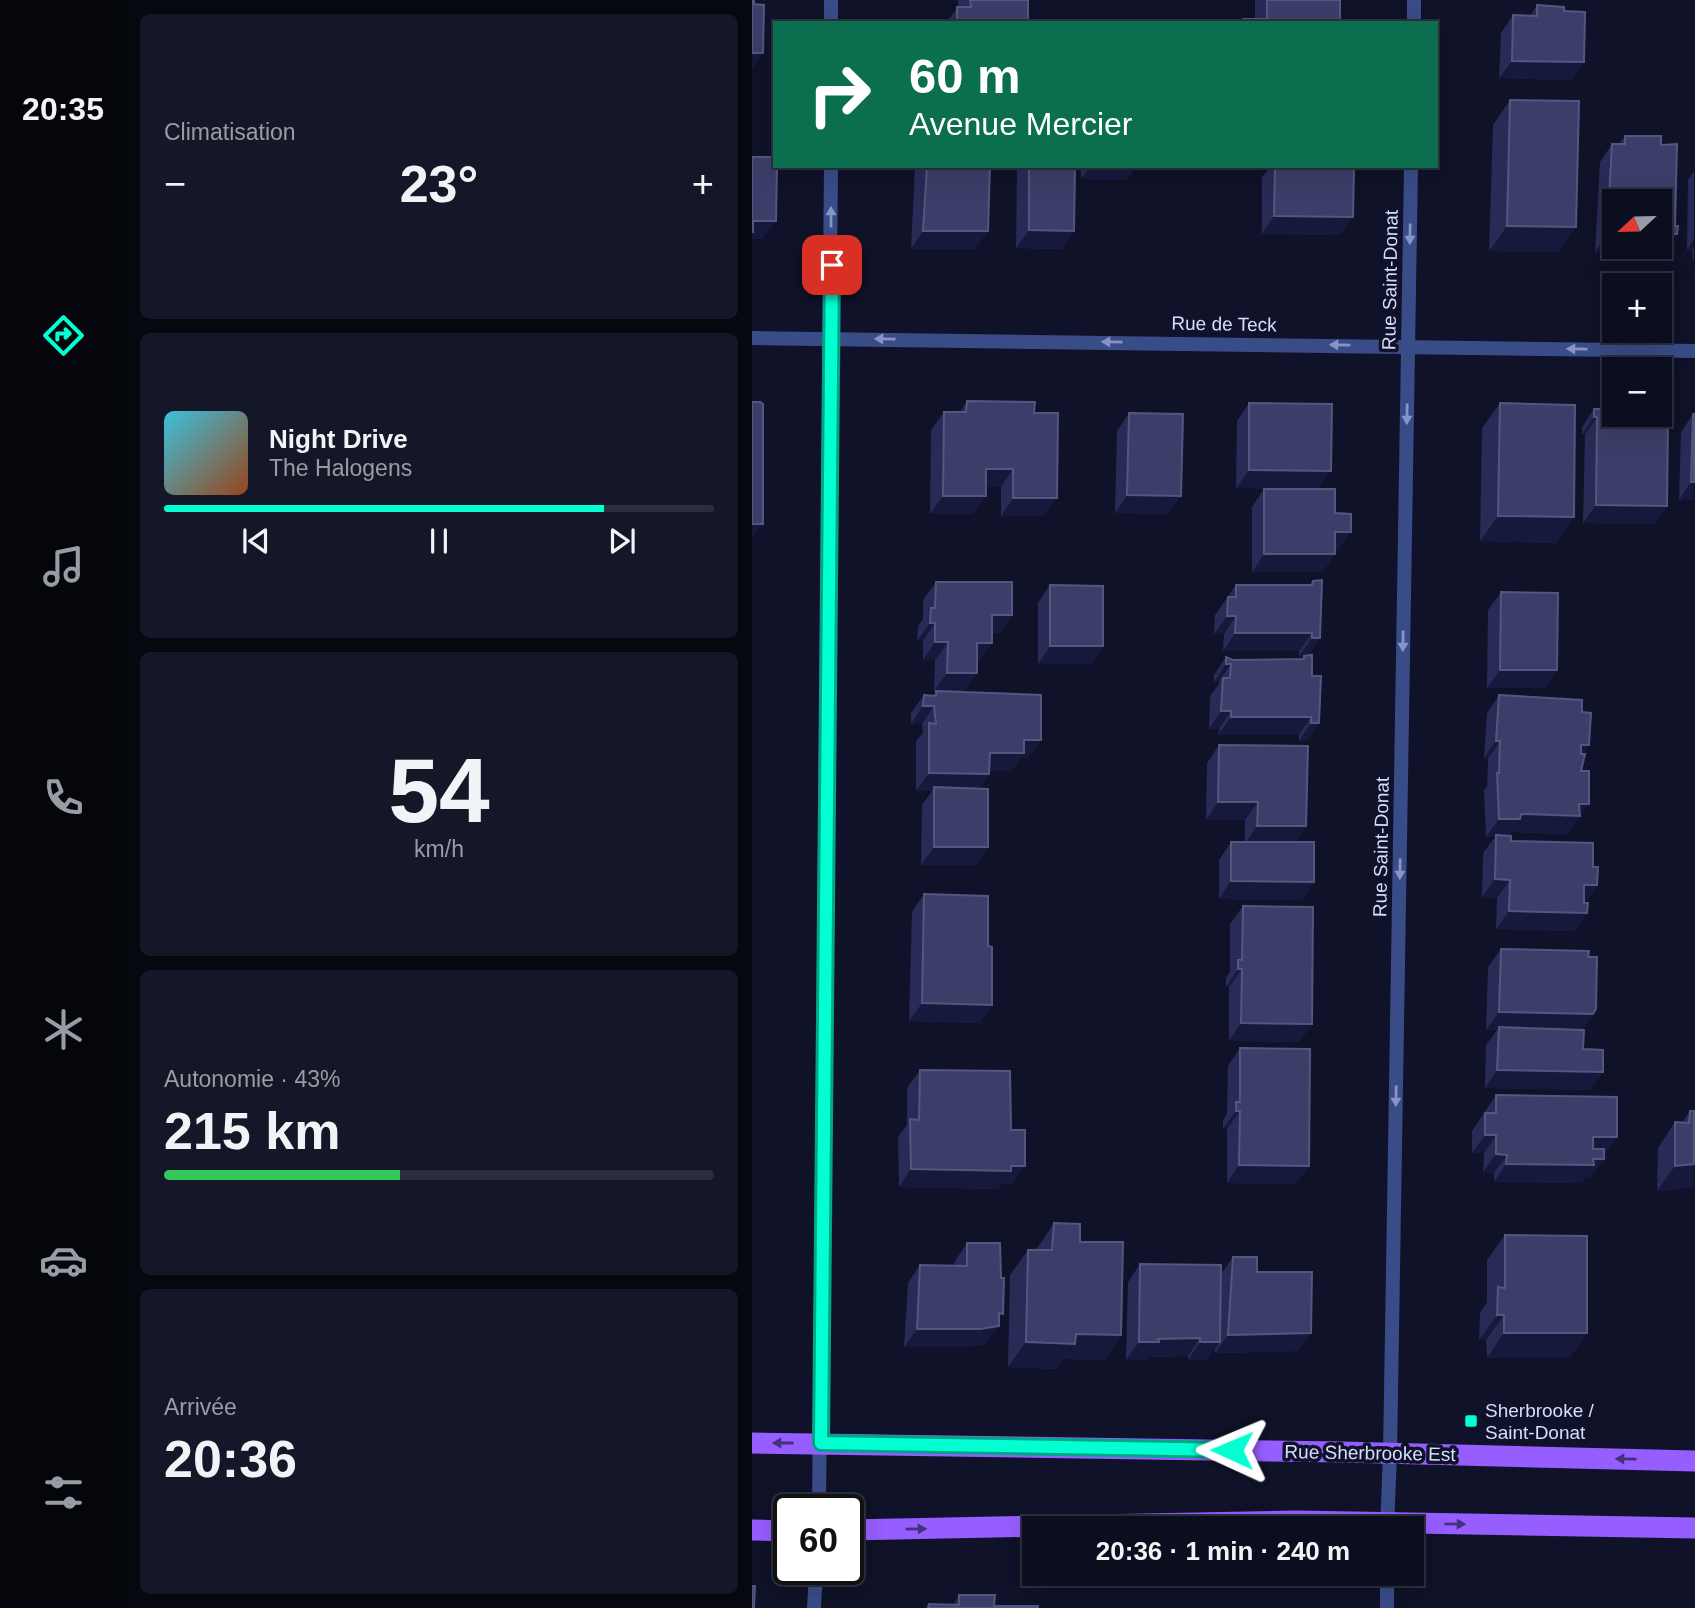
<!DOCTYPE html>
<html lang="fr">
<head>
<meta charset="utf-8">
<style>
  body { margin:0; font-family:Helvetica,sans-serif; background:#141727; color:#f1f3f6; height:100vh; display:flex; flex-direction:column; font-size:26px; white-space:nowrap }
  * { box-sizing:border-box; margin:0 }
  p { font-size:23px; color:#9a9ca4 }
  .icon { flex:none; width:38px; height:38px; fill:none; stroke:currentColor; stroke-width:2; stroke-linecap:round; stroke-linejoin:round }
  .map { position:relative; flex:1; overflow:hidden }
  .sheet { display:flex; flex-direction:column; gap:14px; padding:14px; background:#060810; width:626px }
  .sheet>* { flex:none }
  .hud { position:absolute; left:21px; top:21px; width:665px; height:147px; border-radius:0px; box-shadow:0 7px 28px #0002,0 0 0 2px #2b2e3c; background:#0b6e4f; color:#fff; overflow:hidden }
  .needle { width:46px; rotate:248deg }
  .controls { position:absolute; left:850px; top:189px; display:grid; gap:14px }
  .controls a { display:grid; place-items:center; width:70px; height:70px; border-radius:0px; background:#0b0e1e; box-shadow:0 7px 28px #0002,0 0 0 2px #2b2e3c; font-size:35px }
  .speed { position:absolute; left:21px; top:1494px; display:flex; gap:14px; font-size:35px; font-weight:700; text-align:center }
  .speed>* { display:grid; place-content:center; width:91px; height:91px; border-radius:50%; background:#0b0e1e; box-shadow:0 7px 28px #0002,0 0 0 2px #2b2e3c; line-height:1 }
  .speed .limit { border:4px solid #111; border-radius:10px; background:#fff; color:#111 }
  .pin { position:absolute; display:grid; place-items:center; width:60px; height:60px; color:#fff; margin:-30px; border-radius:14px; box-shadow:0 4px 10px #0006 }
  .me { position:absolute; width:77px; margin:-38px; rotate:271deg; stroke-linejoin:round; filter:drop-shadow(0 0 5px #0008) }
  .turn { display:flex; align-items:center; gap:24px; height:147px; padding:0 21px; font-size:32px }
  .turn .icon { width:91px; height:91px; stroke-width:2.5 }
  .turn b { display:block; font-size:49px; line-height:60px }
  .big { font-size:52px; font-weight:700; line-height:1.1 }
  .sheet .card { flex:1; display:flex; flex-direction:column; justify-content:center; gap:10px; min-width:0; padding:0 24px; border-radius:10px; background:#141727 }
  .sheet .dial { align-items:center; gap:0 }
  .dial b { font-size:91px; line-height:1 }
  .song { display:flex; align-items:center; gap:21px }
  .cover { width:84px; height:84px; border-radius:10px; background:linear-gradient(135deg,hsl(190 70% 55%),hsl(20 70% 35%)) }
  .played { height:7px; border-radius:4px; background:linear-gradient(90deg,#02ffd2 80%,#2b2e3c 80%) }
  .keys { display:flex; justify-content:space-around; direction:ltr }
  .heat { display:flex; justify-content:space-between; align-items:center; font-size:38px; direction:ltr }
  .charge { height:10px; border-radius:5px; background:linear-gradient(90deg,#34c759 43%,#2b2e3c 0) }
  .trip { position:absolute; left:270px; top:1516px; width:402px; height:70px; border-radius:0px; background:#0b0e1e; box-shadow:0 7px 28px #0002,0 0 0 2px #2b2e3c; font-weight:700; line-height:70px; text-align:center }
  main { display:flex; flex:1; min-height:0 }
  .menu { display:flex; flex-direction:column; width:126px; justify-content:space-around; align-items:center; background:#04060c; color:#9a9ca4 }
  .menu .icon { width:49px; height:49px }
  .menu .active { color:#02ffd2 }
  .menu b { font-size:32px; color:#f1f3f6 }
  .map>svg:first-child { display:block }
  .lines { fill:none; stroke-linecap:round; stroke-linejoin:round }
  .minor { stroke:#3a4c88; stroke-width:14 }
  .tertiary { stroke:#3a4c88; stroke-width:14 }
  .primary { stroke:#965dff; stroke-width:21 }
  .wall { fill:#282b56 }
  .shaded-wall { fill:#16193c }
  .building { fill:#3b3e68; stroke:#535780; stroke-width:2 }
  .oneway { fill:#8894c4 }
  .oneway2 { fill:#45307e }
  .route-casing { stroke:#01a688; stroke-width:18 }
  .route { stroke:#02ffd2; stroke-width:12 }
  .poi-dot { fill:#02ffd2; stroke:#0f1228; stroke-width:2.5 }
  .labels { text-anchor:middle; dominant-baseline:central; stroke-width:7; stroke-linejoin:round; paint-order:stroke }
  .street-label { font-size:19px; fill:#d6ddff; stroke:#0f1228 }
  .poi-label { font-size:19px; fill:#d6ddff; stroke:#0f1228; text-anchor:start }
</style>
</head>
<body>
<main>
<nav class="menu">
<b>20:35</b>
<svg class="icon active" aria-label="directions" viewBox="0 0 24 24"><path d="M12 3l9 9-9 9-9-9zM9 14v-3h6M13 9l2 2-2 2"/></svg>
<svg class="icon" aria-label="music" viewBox="0 0 24 24"><path d="M9 18V5l10-2v13"/><circle cx="6" cy="18" r="3"/><circle cx="16" cy="16" r="3"/></svg>
<svg class="icon" aria-label="phone" viewBox="0 0 24 24"><path d="M5 4h4l2 5-3 2q2 4 5 5l2-3 5 2v4C11 20 4 13 5 4z"/></svg>
<svg class="icon" aria-label="climate" viewBox="0 0 24 24"><path d="M12 3v18M4 7l16 10M4 17L20 7"/></svg>
<svg class="icon" aria-label="car" viewBox="0 0 24 24"><path d="M5 17H2v-5l4-1 3-4h7l3 4 3 1v5h-3M9 17h6M6 11h13"/><circle cx="7" cy="17" r="2"/><circle cx="17" cy="17" r="2"/></svg>
<svg class="icon" aria-label="filters" viewBox="0 0 24 24"><path d="M4 7h16M4 17h16"/><circle cx="9" cy="7" r="2"/><circle cx="15" cy="17" r="2"/></svg>
</nav>
<section class="sheet">
<div class="card"><p>Climatisation</p>
<div class="heat"><a>−</a><b class="big">23°</b><a>+</a></div>
</div>
<div class="card">
<div class="song"><i class="cover"></i><div><b>Night Drive</b><p>The Halogens</p></div></div>
<div class="played"></div>
<div class="keys"><svg class="icon" aria-label="previous" viewBox="0 0 24 24"><path d="M18 5L8 12l10 7zM5 5v14"/></svg><svg class="icon" aria-label="pause" viewBox="0 0 24 24"><path d="M8 5v14M16 5v14"/></svg><svg class="icon" aria-label="next" viewBox="0 0 24 24"><path d="M6 5l10 7-10 7zM19 5v14"/></svg></div>
</div>
<div class="card dial"><b>54</b><p>km/h</p></div>
<div class="card"><p>Autonomie · 43%</p><b class="big">215 km</b><div class="charge"></div></div>
<div class="card"><p>Arrivée</p><b class="big">20:36</b></div>
</section>
<div class="map">
<svg width="943" height="1608" viewBox="0 0 943 1608">
  <rect width="100%" height="100%" fill="#0f1228"/>
  <g class="lines">
    <g class="minor">
      <polyline points="79,0 79,23"/>
      <polyline points="662,23 662,0"/>
      <polyline points="0,338 943,351"/>
      <polyline points="638,1454 659,166"/>
      <polyline points="67,1510 79,166"/>
      <polyline points="62,1608 64,1570"/>
    </g>
    <g class="tertiary">
      <polyline points="635,1528 638,1454"/>
      <polyline points="635,1573 635,1608"/>
    </g>
    <g class="primary">
      <polyline points="0,1443 590,1452 943,1461"/>
      <polyline points="0,1530 37,1531"/>
      <polyline points="96,1530 544,1521 943,1528"/>
    </g>
  </g>
  <g class="wall">
    <polygon points="206,0 276,0 276,23 194,23 206,7"/>
    <polygon points="503,0 588,0 588,23 488,23 491,19 503,19"/>
    <polygon points="785,5 812,11 832,62 819,80 747,78 749,33 761,15 778,16"/>
    <polygon points="758,100 824,227 806,252 737,251 741,125"/>
    <polygon points="873,136 913,252 843,252 848,162 860,144 867,144"/>
    <polygon points="163,166 238,166 223,249 159,249"/>
    <polygon points="265,166 323,166 322,231 310,249 264,248"/>
    <polygon points="329,166 385,166 375,180 329,179"/>
    <polygon points="503,166 602,166 588,235 510,234 510,177 517,168 503,168"/>
    <polygon points="942,171 942,260 941,260 940,251 935,250 936,180"/>
    <polygon points="215,401 282,413 292,516 249,516 249,487 234,487 221,514 178,514 179,430 192,412 208,412"/>
    <polygon points="497,403 566,489 583,513 586,550 583,550 583,554 570,572 500,572 500,507 512,489 545,489 484,488 485,421"/>
    <polygon points="748,403 822,517 804,543 728,541 730,428"/>
    <polygon points="842,409 920,418 916,423 915,506 902,524 831,523 833,435 830,435 830,427"/>
    <polygon points="377,413 416,514 363,513 365,431"/>
    <polygon points="941,414 942,414 942,500 927,500 929,432"/>
    <polygon points="561,581 568,638 556,656 567,723 555,741 547,741 547,735 466,735 467,729 457,729 458,696 467,684 467,681 462,682 462,675 474,657 481,660 549,659 552,656 547,656 547,651 471,651 472,634 462,634 463,615 484,585 558,585"/>
    <polygon points="184,582 260,615 247,633 240,633 240,643 227,661 225,661 225,673 212,691 182,691 183,660 171,660 171,641 165,641 166,626 171,619 171,600"/>
    <polygon points="298,585 351,646 339,664 286,664 286,603"/>
    <polygon points="749,592 805,670 793,688 735,688 736,610"/>
    <polygon points="184,691 276,758 269,758 259,771 237,771 237,774 227,788 224,865 169,865 170,805 180,791 164,791 164,741 171,733 170,724 159,724 159,713 172,695 181,696"/>
    <polygon points="747,695 830,712 837,745 831,754 824,822 815,834 760,832 757,836 759,841 841,867 845,885 833,903 835,913 823,931 744,929 745,898 730,897 731,853 743,837 734,837 732,790 735,787 736,759 732,758 735,713"/>
    <polygon points="467,745 543,842 550,900 467,899 467,860 479,842 493,842 493,820 454,820 455,763"/>
    <polygon points="172,894 228,1023 157,1021 160,912"/>
    <polygon points="491,906 560,1024 547,1042 477,1041 477,987 474,987 474,978 478,972 478,924"/>
    <polygon points="749,949 836,957 841,1014 831,1029 831,1049 851,1072 838,1090 733,1088 734,1045 745,1030 734,1030 736,967"/>
    <polygon points="488,1048 544,1184 475,1183 475,1129 471,1129 471,1120 475,1114 476,1066"/>
    <polygon points="168,1070 261,1184 249,1184 246,1189 147,1187 146,1137 155,1125 155,1088"/>
    <polygon points="744,1095 852,1155 839,1177 834,1177 829,1183 742,1182 742,1173 731,1172 732,1153 720,1153 720,1131"/>
    <polygon points="938,1111 942,1111 942,1187 905,1191 906,1148 923,1122 930,1123"/>
    <polygon points="302,1223 328,1242 369,1335 352,1360 312,1359 305,1369 256,1367 258,1275 276,1250 284,1250"/>
    <polygon points="753,1235 835,1333 817,1358 735,1358 734,1340 727,1340 728,1313 735,1302 735,1260"/>
    <polygon points="215,1243 234,1344 215,1347 152,1347 156,1283 168,1265 202,1266 203,1261"/>
    <polygon points="481,1257 505,1272 559,1333 546,1351 463,1353 463,1348 455,1360 436,1360 436,1356 396,1357 394,1360 374,1360 376,1282 388,1264 469,1274"/>
    <polygon points="207,1595 242,1606 286,1608 174,1608 177,1604 201,1605"/>
  </g>
  <g class="shaded-wall">
    <polygon points="0,53 11,53 0,69"/>
    <polygon points="760,61 832,62 819,80 747,78"/>
    <polygon points="338,166 385,166 375,180 329,179"/>
    <polygon points="504,166 518,166 517,168 503,168"/>
    <polygon points="522,216 601,217 588,235 510,234"/>
    <polygon points="1,221 24,221 11,239 0,239 0,223"/>
    <polygon points="755,226 824,227 806,252 737,251"/>
    <polygon points="277,230 322,231 310,249 264,248"/>
    <polygon points="171,231 236,231 223,249 159,249"/>
    <polygon points="855,234 863,234 863,247 908,247 908,234 925,234 913,252 843,252"/>
    <polygon points="942,239 942,248 940,251 935,250"/>
    <polygon points="842,417 845,417 833,435 830,435"/>
    <polygon points="234,469 261,469 249,487 222,487"/>
    <polygon points="497,470 579,471 566,489 484,488"/>
    <polygon points="939,482 942,482 942,500 927,500"/>
    <polygon points="375,495 429,496 416,514 363,513"/>
    <polygon points="191,496 234,496 221,514 178,514"/>
    <polygon points="261,498 305,498 292,516 249,516"/>
    <polygon points="844,505 915,506 902,524 831,523"/>
    <polygon points="746,516 822,517 804,543 728,541"/>
    <polygon points="0,524 11,524 0,539"/>
    <polygon points="583,532 599,532 586,550 571,550"/>
    <polygon points="512,554 583,554 570,572 500,572"/>
    <polygon points="240,615 260,615 247,633 227,633"/>
    <polygon points="475,616 484,616 472,634 462,634"/>
    <polygon points="178,623 183,623 171,641 165,641"/>
    <polygon points="483,633 560,633 547,651 471,651"/>
    <polygon points="560,638 568,638 556,656 547,656"/>
    <polygon points="183,642 196,642 183,660 171,660"/>
    <polygon points="225,643 240,643 227,661 212,661"/>
    <polygon points="298,646 351,646 339,664 286,664"/>
    <polygon points="474,664 479,664 467,681 462,682"/>
    <polygon points="748,670 805,670 793,688 735,688"/>
    <polygon points="195,673 225,673 212,691 182,691"/>
    <polygon points="171,706 182,706 170,724 159,724"/>
    <polygon points="469,711 479,711 467,729 457,729"/>
    <polygon points="479,717 559,717 547,735 466,735"/>
    <polygon points="559,723 567,723 555,741 547,741"/>
    <polygon points="272,740 289,740 276,758 269,758 259,771 225,771 238,753"/>
    <polygon points="744,741 748,741 736,759 732,758"/>
    <polygon points="829,745 837,745 825,763"/>
    <polygon points="177,773 237,774 225,792 182,787 180,791 164,791"/>
    <polygon points="466,802 506,802 493,820 454,820"/>
    <polygon points="827,804 837,804 815,834 760,832 756,837 734,837 747,819"/>
    <polygon points="505,826 554,826 542,844 493,844"/>
    <polygon points="182,847 236,847 224,865 169,865"/>
    <polygon points="743,879 758,880 745,898 730,897"/>
    <polygon points="479,881 562,882 550,900 467,899"/>
    <polygon points="832,885 845,885 833,903 820,903"/>
    <polygon points="757,911 835,913 823,931 744,929"/>
    <polygon points="486,969 490,969 477,987 474,987"/>
    <polygon points="170,1003 240,1005 228,1023 157,1021"/>
    <polygon points="747,1012 841,1014 829,1032 747,1027 745,1030 734,1030"/>
    <polygon points="489,1023 560,1024 547,1042 477,1041"/>
    <polygon points="745,1070 851,1072 838,1090 733,1088"/>
    <polygon points="484,1111 488,1111 475,1129 471,1129"/>
    <polygon points="733,1135 744,1135 732,1153 720,1153"/>
    <polygon points="841,1137 865,1137 852,1155 829,1154"/>
    <polygon points="744,1154 755,1155 742,1173 731,1172"/>
    <polygon points="841,1159 852,1159 839,1177 834,1177 829,1183 742,1182 754,1164"/>
    <polygon points="942,1164 942,1187 905,1191 923,1166"/>
    <polygon points="487,1165 557,1166 544,1184 475,1183"/>
    <polygon points="259,1166 273,1166 261,1184 249,1184 246,1189 147,1187 159,1169"/>
    <polygon points="247,1313 251,1314 242,1327 247,1326 234,1344 215,1347 152,1347 165,1329"/>
    <polygon points="745,1315 752,1315 734,1340 727,1340"/>
    <polygon points="559,1333 546,1351 463,1353 476,1335"/>
    <polygon points="752,1333 835,1333 817,1358 735,1358"/>
    <polygon points="324,1334 369,1335 352,1360 312,1359 305,1369 256,1367 274,1342"/>
    <polygon points="448,1338 436,1356 396,1357 394,1360 374,1360 387,1342 406,1339"/>
    <polygon points="448,1342 468,1342 455,1360 436,1360"/>
  </g>
  <g class="building">
    <polygon points="0,0 2,0 2,4 12,5 11,53 0,53"/>
    <polygon points="218,0 276,0 276,23 205,23 205,7 219,7"/>
    <polygon points="515,0 588,0 588,23 491,23 491,19 515,19"/>
    <polygon points="785,5 812,7 812,11 833,12 832,62 760,61 761,15 785,16"/>
    <polygon points="758,100 827,101 824,227 755,226"/>
    <polygon points="873,136 909,136 909,145 925,144 923,226 926,226 925,234 908,234 908,201 863,201 863,234 855,234 860,144 873,144"/>
    <polygon points="0,157 23,157 23,166 25,166 24,221 1,221 1,232 0,232"/>
    <polygon points="175,166 238,166 236,231 171,231"/>
    <polygon points="277,166 323,166 322,231 277,230"/>
    <polygon points="523,166 602,166 601,217 522,216"/>
    <polygon points="215,401 283,402 282,413 306,413 305,498 261,498 261,469 234,469 234,496 191,496 192,412 214,412"/>
    <polygon points="0,402 8,402 11,404 11,524 0,524"/>
    <polygon points="497,403 580,404 579,471 497,470"/>
    <polygon points="748,403 823,405 822,517 746,516"/>
    <polygon points="842,409 863,409 863,415 908,415 908,410 920,410 920,418 916,418 915,506 844,505 845,417 842,417"/>
    <polygon points="377,413 431,414 429,496 375,495"/>
    <polygon points="941,414 942,414 942,482 939,482"/>
    <polygon points="512,489 583,489 583,513 599,514 599,532 583,532 583,554 512,554"/>
    <polygon points="570,580 568,638 560,638 560,633 483,633 484,616 475,616 476,597 484,597 484,585 560,585 561,581"/>
    <polygon points="184,582 260,582 260,615 240,615 240,643 225,643 225,673 195,673 196,642 183,642 183,623 178,623 179,608 183,608"/>
    <polygon points="298,585 351,586 351,646 298,646"/>
    <polygon points="749,592 806,593 805,670 748,670"/>
    <polygon points="560,655 560,676 569,676 567,723 559,723 559,717 479,717 479,711 469,711 471,678 478,678 479,664 474,664 474,657 481,660 552,659 552,656"/>
    <polygon points="184,691 289,695 289,740 272,740 272,753 238,753 237,774 177,773 177,723 184,724 182,706 171,706 172,695 184,696"/>
    <polygon points="747,695 830,700 830,712 839,713 837,745 829,745 829,754 833,754 829,771 837,771 837,804 827,804 828,816 769,814 768,819 747,819 745,773 747,773 748,741 744,741"/>
    <polygon points="467,745 556,746 554,826 505,826 506,802 466,802"/>
    <polygon points="182,787 236,789 236,847 182,847"/>
    <polygon points="744,835 759,836 759,841 841,843 841,867 846,867 845,885 832,885 832,903 836,903 835,913 757,911 758,880 743,879"/>
    <polygon points="479,842 562,842 562,882 479,881"/>
    <polygon points="172,894 236,896 236,946 240,947 240,1005 170,1003"/>
    <polygon points="491,906 561,907 560,1024 489,1023 490,969 486,969 486,960 490,960"/>
    <polygon points="749,949 837,951 836,957 845,957 844,1009 841,1014 747,1012"/>
    <polygon points="747,1027 832,1030 831,1049 851,1050 851,1072 745,1070"/>
    <polygon points="488,1048 558,1049 557,1166 487,1165 488,1111 484,1111 484,1102 488,1102"/>
    <polygon points="168,1070 258,1071 259,1130 273,1130 273,1166 259,1166 259,1171 159,1169 158,1119 167,1120"/>
    <polygon points="744,1095 865,1097 865,1137 841,1137 841,1149 852,1149 852,1159 841,1159 842,1165 754,1164 755,1155 744,1154 744,1135 733,1135 733,1113 744,1113"/>
    <polygon points="938,1111 942,1111 942,1164 923,1166 923,1122 937,1123"/>
    <polygon points="302,1223 328,1224 328,1242 371,1242 369,1335 324,1334 323,1344 274,1342 276,1250 300,1250"/>
    <polygon points="753,1235 835,1236 835,1333 752,1333 752,1315 745,1315 746,1287 753,1288"/>
    <polygon points="215,1243 248,1243 249,1278 252,1278 251,1314 247,1313 247,1326 228,1329 165,1329 168,1265 215,1266"/>
    <polygon points="481,1257 505,1257 505,1272 560,1272 559,1333 476,1335"/>
    <polygon points="388,1264 469,1265 468,1342 448,1342 448,1338 406,1339 407,1342 387,1342"/>
    <polygon points="0,1586 3,1586 2,1608 0,1608"/>
    <polygon points="207,1595 243,1595 242,1606 286,1606 286,1608 176,1608 177,1604 207,1605"/>
  </g>
  <defs><path id="oneway-solid" d="M-6-.8H1V-3.2L6.5 0L1 3.2V.8H-6Z" transform="scale(1.75)"/></defs>
  <g class="oneway">
    <use href="#oneway-solid" transform="translate(79 217) rotate(-90)"/>
    <use href="#oneway-solid" transform="translate(658 234) rotate(91)"/>
    <use href="#oneway-solid" transform="translate(133 339) rotate(-179)"/>
    <use href="#oneway-solid" transform="translate(360 342) rotate(-179)"/>
    <use href="#oneway-solid" transform="translate(588 345) rotate(-179)"/>
    <use href="#oneway-solid" transform="translate(825 349) rotate(-179)"/>
    <use href="#oneway-solid" transform="translate(655 414) rotate(91)"/>
    <use href="#oneway-solid" transform="translate(651 641) rotate(91)"/>
    <use href="#oneway-solid" transform="translate(648 869) rotate(91)"/>
    <use href="#oneway-solid" transform="translate(644 1096) rotate(91)"/>
  </g>
  <g class="oneway2">
    <use href="#oneway-solid" transform="translate(31 1443) rotate(180)"/>
    <use href="#oneway-solid" transform="translate(874 1459) rotate(-179)"/>
    <use href="#oneway-solid" transform="translate(703 1524) rotate(1)"/>
    <use href="#oneway-solid" transform="translate(164 1529) rotate(-1)"/>
  </g>
  <g class="lines">
    <defs>
      <polyline id="route" points="80,265 69,1443 480,1450"/>
    </defs>
    <use href="#route" class="route-casing"/>
    <use href="#route" class="route"/>
  </g>
  <rect class="poi-dot" x="712" y="1414" width="14" height="14" rx="3.5"/>
  <g class="labels">
    <g class="street-label">
      <text transform="translate(638 280) rotate(-89)">Rue Saint-Donat</text>
      <text transform="translate(472 324) rotate(1)">Rue de Teck</text>
      <text transform="translate(629 847) rotate(-89)">Rue Saint-Donat</text>
      <text transform="translate(618 1453) rotate(1)">Rue Sherbrooke Est</text>
    </g>
    <g class="poi-label">
      <text x="733" y="1410">Sherbrooke /<tspan x="733" dy="22">Saint-Donat</tspan></text>
    </g>
  </g>
</svg>
<div class="controls">
<a><svg class="needle" viewBox="-14 -14 28 28"><path d="M0-13l5 13h-10z" fill="#e53935"/><path d="M0 13l5-13h-10z" fill="#9a9ca4"/></svg></a>
<a>+</a>
<a>−</a>
</div>
<div class="speed"><div class="limit">60</div></div>
<div class="pin" style="left:80px;top:265px;background:#d93025"><svg class="icon" aria-label="arrive" viewBox="0 0 24 24"><path d="M6 21V4h12l-3 4 3 4H6"/></svg></div>
<svg class="me" style="left:480px;top:1450px" viewBox="-20 -20 40 40"><path d="M0-17L14 15 0 8-14 15z" fill="#02ffd2" stroke="#fff" stroke-width="4"/></svg>
<div class="trip">20:36 · 1 min · 240 m</div>
<div class="hud">
<div class="turn"><svg class="icon" aria-label="right" viewBox="0 0 24 24"><path d="M7 20v-9h11M14 6l5 5-5 5"/></svg><div><b>60 m</b>Avenue Mercier</div></div>
</div>
</div>
</main>
</body>
</html>
